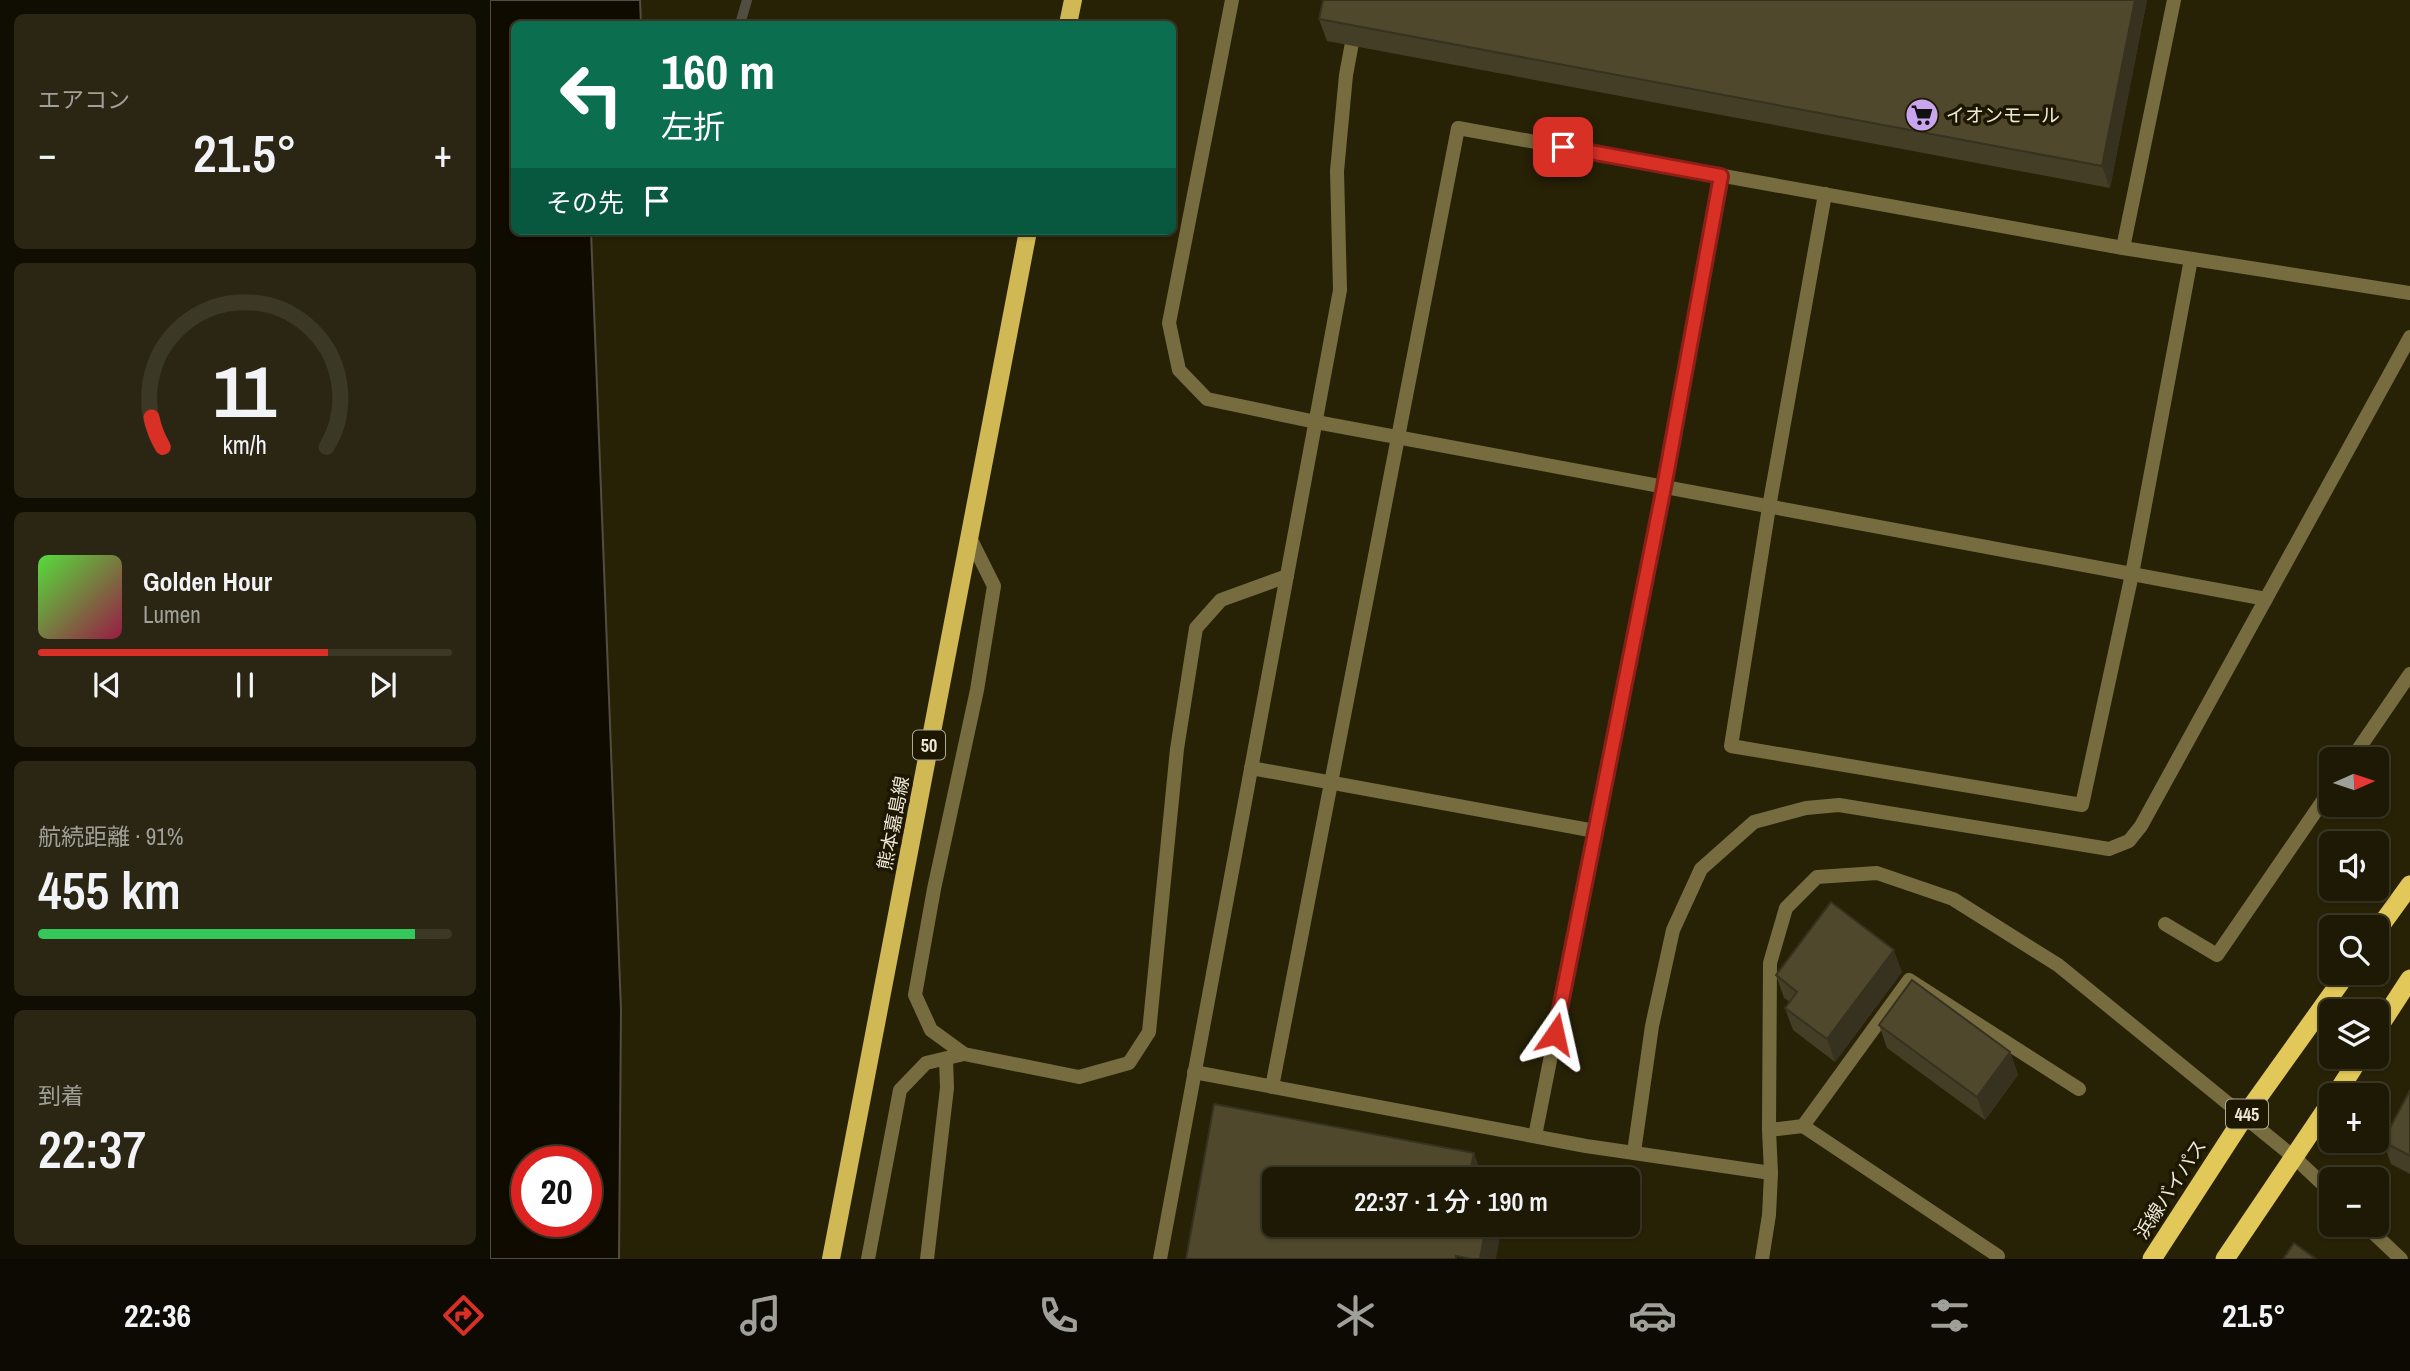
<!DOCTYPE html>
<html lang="ja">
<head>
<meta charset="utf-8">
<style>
  body { margin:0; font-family:"Archivo Narrow","Noto Sans JP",sans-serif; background:#2a2613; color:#f1f3f6; height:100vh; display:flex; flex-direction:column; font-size:26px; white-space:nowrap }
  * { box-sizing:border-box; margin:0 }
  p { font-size:23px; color:#a0a09a }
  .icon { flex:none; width:38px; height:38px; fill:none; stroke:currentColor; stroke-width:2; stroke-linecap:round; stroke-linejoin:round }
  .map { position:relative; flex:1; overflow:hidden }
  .sheet { display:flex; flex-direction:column; gap:14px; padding:14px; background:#100e02; width:490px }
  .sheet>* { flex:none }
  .banner { position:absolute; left:21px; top:21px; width:665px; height:214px; border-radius:10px; box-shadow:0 2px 5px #0004,0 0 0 2px #3b3826; background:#0b6e4f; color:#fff; overflow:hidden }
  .needle { width:46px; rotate:87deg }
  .controls { position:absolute; left:1829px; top:747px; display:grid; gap:14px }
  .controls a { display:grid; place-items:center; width:70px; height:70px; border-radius:10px; background:#1d1904; box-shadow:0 2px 5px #0004,0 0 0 2px #3b3826; font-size:35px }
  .speed { position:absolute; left:21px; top:1146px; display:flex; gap:14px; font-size:35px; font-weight:700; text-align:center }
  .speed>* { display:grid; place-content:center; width:91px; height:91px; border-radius:50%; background:#1d1904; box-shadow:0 2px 5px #0004,0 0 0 2px #3b3826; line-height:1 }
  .speed .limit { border:10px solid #d22; background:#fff; color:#111 }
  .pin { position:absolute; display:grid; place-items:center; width:60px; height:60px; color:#fff; margin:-30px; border-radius:14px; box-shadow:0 4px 10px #0006 }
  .me { position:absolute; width:77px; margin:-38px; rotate:11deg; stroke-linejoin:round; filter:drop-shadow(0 0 5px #0008) }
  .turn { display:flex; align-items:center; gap:24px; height:147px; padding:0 35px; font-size:32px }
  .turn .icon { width:91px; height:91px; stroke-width:2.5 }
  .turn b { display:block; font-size:49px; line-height:60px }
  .then { display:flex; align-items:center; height:66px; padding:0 35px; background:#0003; gap:14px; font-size:26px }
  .big { font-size:52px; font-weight:600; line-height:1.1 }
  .sheet .tile { flex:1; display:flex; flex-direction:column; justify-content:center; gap:10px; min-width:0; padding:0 24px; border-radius:10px; background:#2a2613 }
  .sheet .dial { align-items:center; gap:0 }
  .dial svg { height:182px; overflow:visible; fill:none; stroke:#3b3826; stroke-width:7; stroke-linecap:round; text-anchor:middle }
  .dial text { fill:#f1f3f6; stroke:none }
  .song { display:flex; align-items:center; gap:21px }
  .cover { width:84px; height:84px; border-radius:10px; background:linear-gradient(135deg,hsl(110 70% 55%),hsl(340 70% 35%)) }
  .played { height:7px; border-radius:4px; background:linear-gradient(90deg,#d93025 70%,#3b3826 70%) }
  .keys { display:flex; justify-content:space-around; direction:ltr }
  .heat { display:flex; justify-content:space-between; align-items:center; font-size:38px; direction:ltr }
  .charge { height:10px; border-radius:5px; background:linear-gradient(90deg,#34c759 91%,#3b3826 0) }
  .trip { position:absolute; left:772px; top:1167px; width:378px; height:70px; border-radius:10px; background:#1d1904; box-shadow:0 2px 5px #0004,0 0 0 2px #3b3826; font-weight:600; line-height:70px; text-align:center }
  .menu { display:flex; height:112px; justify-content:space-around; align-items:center; background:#0c0a02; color:#a0a09a }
  .menu .icon { width:49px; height:49px }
  .menu .on { color:#d93025 }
  .menu b { font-size:32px; color:#f1f3f6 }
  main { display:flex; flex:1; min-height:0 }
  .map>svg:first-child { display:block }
  .water { fill:#100b00; stroke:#524d41; stroke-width:2; fill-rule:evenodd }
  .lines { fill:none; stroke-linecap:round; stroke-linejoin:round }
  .stream { stroke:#524d41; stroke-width:10 }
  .service { stroke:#776c40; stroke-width:14 }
  .tertiary { stroke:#776c40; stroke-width:14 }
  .primary { stroke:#d0b855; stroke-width:18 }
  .trunk { stroke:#e2c858; stroke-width:19 }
  .wall { fill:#443e27 }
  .shaded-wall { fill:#373220 }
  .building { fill:#4f482d; stroke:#373220; stroke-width:2 }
  .route-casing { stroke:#8d1f18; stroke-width:18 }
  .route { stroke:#d93025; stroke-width:12 }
  .labels { text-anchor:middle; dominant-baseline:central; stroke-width:7; stroke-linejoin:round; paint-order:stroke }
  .shield { fill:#1d1700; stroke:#aea998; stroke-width:2 }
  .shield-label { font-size:18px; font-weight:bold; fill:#ece8d9 }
  .poi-label { font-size:19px; fill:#ece8d9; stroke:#1d1700; text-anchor:start }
  .street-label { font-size:19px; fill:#ece8d9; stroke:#1d1700 }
</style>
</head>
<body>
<main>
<section class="sheet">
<div class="tile"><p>エアコン</p>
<div class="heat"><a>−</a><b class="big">21.5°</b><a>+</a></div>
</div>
<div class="tile dial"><svg viewBox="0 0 100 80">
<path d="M14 69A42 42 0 1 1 86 69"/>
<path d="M14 69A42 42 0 0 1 9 56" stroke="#d93025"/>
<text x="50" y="56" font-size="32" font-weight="700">11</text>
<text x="50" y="72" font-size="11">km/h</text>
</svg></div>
<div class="tile">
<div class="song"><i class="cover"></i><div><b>Golden Hour</b><p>Lumen</p></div></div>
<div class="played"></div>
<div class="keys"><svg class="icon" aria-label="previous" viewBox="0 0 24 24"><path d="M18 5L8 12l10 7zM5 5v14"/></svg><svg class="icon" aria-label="pause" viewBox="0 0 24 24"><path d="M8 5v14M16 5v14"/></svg><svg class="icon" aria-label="next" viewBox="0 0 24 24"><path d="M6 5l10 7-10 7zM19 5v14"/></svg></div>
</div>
<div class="tile"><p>航続距離 · 91%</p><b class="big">455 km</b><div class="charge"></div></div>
<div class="tile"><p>到着</p><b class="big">22:37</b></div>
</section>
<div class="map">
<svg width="1920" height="1259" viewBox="0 0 1920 1259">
  <rect width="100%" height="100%" fill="#272106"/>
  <path class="water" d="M0 0H150L151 24H24V231H101L131 1010 129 1259H0ZM37 1162H96V1222H37Z"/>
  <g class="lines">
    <polyline class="stream" points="250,24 257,0"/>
    <g class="service">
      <polyline points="742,0 679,323 689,370 717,399 826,422 1776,599"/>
      <polyline points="1335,194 1279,507 1241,746 1592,805 1642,574 1701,259"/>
      <polyline points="1633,248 1684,0"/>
      <polyline points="479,536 504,586 487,690 444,889 425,995 441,1030 474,1054 589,1077 639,1063 659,1032 687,749 706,628 731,600 797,576"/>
      <polyline points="1861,760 1920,674"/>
      <polyline points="761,768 1105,831"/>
      <polyline points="1675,924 1727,955 1841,789"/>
      <polyline points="704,1072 1096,1146 1281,1173"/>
      <polyline points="782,1087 968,128 1633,248 1920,293"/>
      <polyline points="1279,1130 1313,1126"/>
      <polyline points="1045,1136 1174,487 1232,176"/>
      <polyline points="1144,1152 1162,1026 1183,930 1211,869 1264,822 1316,808 1349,805 1619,849 1639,841 1651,826 1920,337"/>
      <polyline points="1508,1256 1313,1126 1419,980 1589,1089"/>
      <polyline points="378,1259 410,1090 436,1063 474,1054"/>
      <polyline points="437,1259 457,1088 456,1059"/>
      <polyline points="670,1259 850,290 847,171 856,75 870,0"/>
    </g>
    <g class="tertiary">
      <polyline points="1875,1225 1911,1259"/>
      <polyline points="1272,1259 1279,1215 1281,1173 1279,1130 1280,963 1296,908 1327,877 1387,873 1463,899 1568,965 1805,1158 1841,1192"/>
    </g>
    <g class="primary">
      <polyline points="578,24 583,0"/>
      <polyline points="341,1259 538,231"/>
    </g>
    <g class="trunk">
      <polyline points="1886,932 1920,885"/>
      <polyline points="1886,1031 1920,979"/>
      <polyline points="1845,1096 1870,1057"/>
      <polyline points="1662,1259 1754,1117 1857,973"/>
      <polyline points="1735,1259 1841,1102"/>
    </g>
  </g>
  <g class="wall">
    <polygon points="833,0 1657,0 1620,188 837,41 829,19"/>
    <polygon points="1412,972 1345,1062 1303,1030 1295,1008 1300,1002 1294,998 1286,975"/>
    <polygon points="1389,1025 1520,1052 1528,1075 1495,1120 1397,1048"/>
    <polygon points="1920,1090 1920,1174 1901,1164 1893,1141"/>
  </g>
  <g class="shaded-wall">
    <polygon points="1645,0 1657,0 1620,188 1612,166"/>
    <polygon points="1404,950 1412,972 1345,1062 1337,1039"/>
    <polygon points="1520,1052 1528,1075 1495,1120 1487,1097"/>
    <polygon points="984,1153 994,1180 979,1177"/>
    <polygon points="996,1225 1012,1225 1006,1259 990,1259"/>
  </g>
  <g class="building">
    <polygon points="833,0 1645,0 1612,166 829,19"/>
    <polygon points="1341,902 1404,950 1337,1039 1295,1008 1307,992 1286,975"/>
    <polygon points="1422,980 1520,1052 1487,1097 1389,1025"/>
    <polygon points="1920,1090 1920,1156 1893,1141"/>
    <polygon points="724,1104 984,1153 979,1177 995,1180 784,1180 784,1225 996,1225 990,1259 982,1259 966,1256 966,1259 696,1259"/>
    <polygon points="1804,1243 1826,1259 1793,1259"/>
  </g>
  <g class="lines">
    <defs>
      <polyline id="route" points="1065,1034 1174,487 1231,176 1073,147"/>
    </defs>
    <use href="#route" class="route-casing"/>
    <use href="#route" class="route"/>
  </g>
  <defs>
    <symbol id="supermarket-disc" viewBox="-11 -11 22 22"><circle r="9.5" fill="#c8a5ee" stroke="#1d1700"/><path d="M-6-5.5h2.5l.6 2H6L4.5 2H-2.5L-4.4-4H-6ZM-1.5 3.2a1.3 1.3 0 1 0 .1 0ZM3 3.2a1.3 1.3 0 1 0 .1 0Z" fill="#111"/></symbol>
  </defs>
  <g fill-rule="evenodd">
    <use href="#supermarket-disc" x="1413" y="96" width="38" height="38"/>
  </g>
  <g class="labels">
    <g class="shield">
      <rect x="423" y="730.5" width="32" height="29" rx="5"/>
      <rect x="1736" y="1099.5" width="42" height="29" rx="5"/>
    </g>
    <g class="shield-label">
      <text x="439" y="745">50</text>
      <text x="1757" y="1114">445</text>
    </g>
    <g class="poi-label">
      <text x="1456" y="115">イオンモール</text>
    </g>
    <g class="street-label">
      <text transform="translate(403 823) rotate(-79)">熊本嘉島線</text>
      <text transform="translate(1680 1189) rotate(-57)">浜線バイパス</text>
    </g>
  </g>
</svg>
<div class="controls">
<a><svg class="needle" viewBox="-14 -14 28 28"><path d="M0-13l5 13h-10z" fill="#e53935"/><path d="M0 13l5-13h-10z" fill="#a0a09a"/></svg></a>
<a><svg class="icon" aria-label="sound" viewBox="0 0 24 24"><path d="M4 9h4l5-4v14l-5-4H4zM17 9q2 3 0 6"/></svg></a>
<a><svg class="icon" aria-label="search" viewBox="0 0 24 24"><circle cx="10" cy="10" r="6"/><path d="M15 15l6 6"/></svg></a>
<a><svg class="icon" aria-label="layers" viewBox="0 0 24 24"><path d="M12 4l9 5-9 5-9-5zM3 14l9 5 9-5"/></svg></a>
<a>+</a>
<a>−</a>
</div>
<div class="speed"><div class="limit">20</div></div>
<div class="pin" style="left:1073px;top:147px;background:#d93025"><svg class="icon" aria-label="arrive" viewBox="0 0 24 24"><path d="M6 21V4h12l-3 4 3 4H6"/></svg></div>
<svg class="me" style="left:1065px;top:1034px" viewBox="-20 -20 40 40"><path d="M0-17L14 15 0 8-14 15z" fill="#d93025" stroke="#fff" stroke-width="4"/></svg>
<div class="trip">22:37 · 1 分 · 190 m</div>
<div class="banner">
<div class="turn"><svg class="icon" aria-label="left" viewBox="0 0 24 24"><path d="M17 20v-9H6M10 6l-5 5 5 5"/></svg><div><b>160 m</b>左折</div></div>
<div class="then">その先<svg class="icon" aria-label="arrive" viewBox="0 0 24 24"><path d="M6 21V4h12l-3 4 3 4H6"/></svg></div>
</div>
</div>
</main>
<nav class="menu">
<b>22:36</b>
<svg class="icon on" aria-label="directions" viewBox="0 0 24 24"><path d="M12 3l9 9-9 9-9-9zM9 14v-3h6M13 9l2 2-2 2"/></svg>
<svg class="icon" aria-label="music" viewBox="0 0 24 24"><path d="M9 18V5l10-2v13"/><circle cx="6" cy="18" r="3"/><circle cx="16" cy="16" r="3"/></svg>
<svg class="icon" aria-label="phone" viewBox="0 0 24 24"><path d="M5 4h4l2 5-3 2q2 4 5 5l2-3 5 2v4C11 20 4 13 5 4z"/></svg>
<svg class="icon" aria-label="climate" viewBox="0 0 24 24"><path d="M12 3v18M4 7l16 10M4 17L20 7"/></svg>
<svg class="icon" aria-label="car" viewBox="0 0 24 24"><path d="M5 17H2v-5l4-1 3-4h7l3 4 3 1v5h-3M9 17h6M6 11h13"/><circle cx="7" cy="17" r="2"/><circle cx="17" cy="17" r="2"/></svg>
<svg class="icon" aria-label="filters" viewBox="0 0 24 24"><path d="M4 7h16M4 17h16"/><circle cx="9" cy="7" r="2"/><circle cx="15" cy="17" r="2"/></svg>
<b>21.5°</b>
</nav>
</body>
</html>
